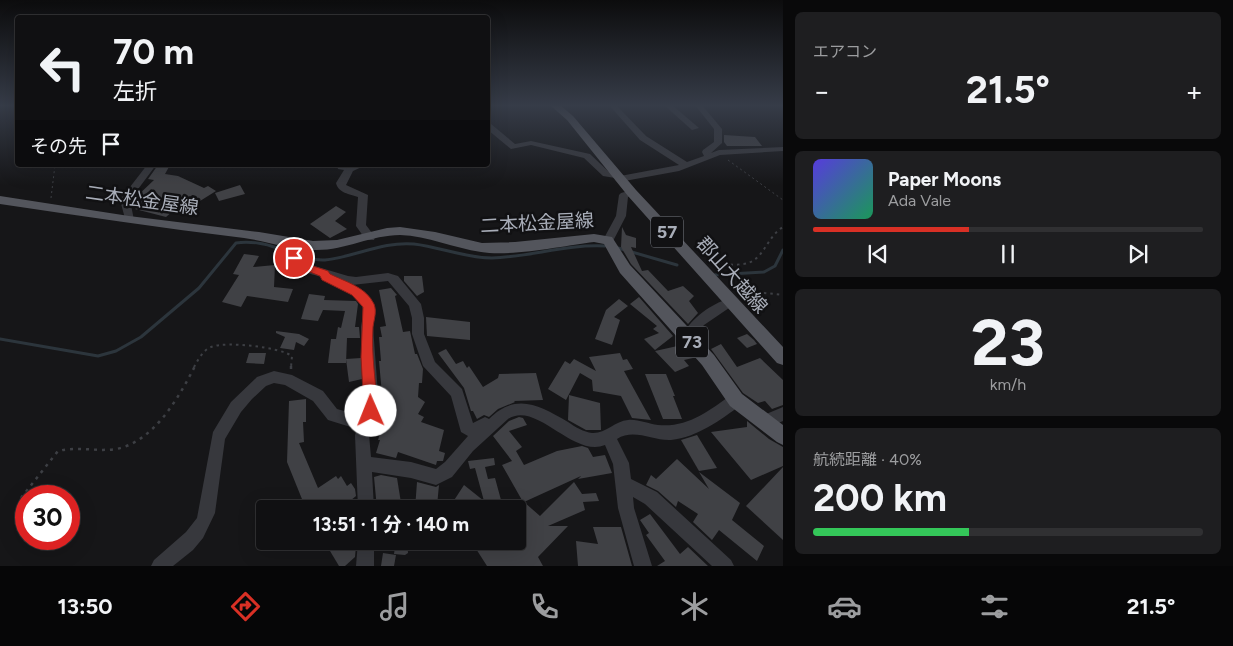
<!DOCTYPE html>
<html lang="ja">
<head>
<meta charset="utf-8">
<style>
  body { margin:0; font-family:Figtree,"Noto Sans JP",sans-serif; background:#1e1e20; color:#f1f3f6; height:100vh; display:flex; flex-direction:column; font-size:19px; white-space:nowrap }
  * { box-sizing:border-box; margin:0 }
  p { font-size:16px; color:#9c9d9f }
  .icon { flex:none; width:28px; height:28px; fill:none; stroke:currentColor; stroke-width:2; stroke-linecap:round; stroke-linejoin:round }
  .map { position:relative; flex:1; overflow:hidden }
  .details { display:flex; flex-direction:column; gap:12px; padding:12px; background:#09090a; width:450px }
  .details>* { flex:none }
  .hud { position:absolute; left:15px; top:15px; width:475px; height:152px; border-radius:5px; box-shadow:0 5px 20px #0002,0 0 0 1px #303032; background:#101012; color:#f1f3f6; overflow:hidden }
  .speed { position:absolute; left:15px; top:485px; display:flex; gap:10px; font-size:25px; font-weight:700; text-align:center }
  .speed>* { display:grid; place-content:center; width:65px; height:65px; border-radius:50%; background:#101012; box-shadow:0 5px 20px #0002,0 0 0 1px #303032; line-height:1 }
  .speed .limit { border:8px solid #d22; background:#fff; color:#111 }
  .pin { position:absolute; display:grid; place-items:center; width:42px; height:42px; color:#fff; margin:-21px; border:2px solid #fff; border-radius:50%; box-shadow:0 1px 5px #0007 }
  .me { position:absolute; width:55px; margin:-28px; rotate:359deg; stroke-linejoin:round; filter:drop-shadow(0 0 4px #0008) }
  .turn { display:flex; align-items:center; gap:18px; height:105px; padding:0 15px; font-size:22px }
  .turn .icon { width:65px; height:65px; stroke-width:2.5 }
  .turn b { display:block; font-size:35px; line-height:42px }
  .then { display:flex; align-items:center; height:48px; padding:0 15px; background:#0003; gap:10px; font-size:19px }
  .big { font-size:38px; font-weight:700; line-height:1.1 }
  .details .card { flex:1; display:flex; flex-direction:column; justify-content:center; gap:8px; min-width:0; padding:0 18px; border-radius:8px; background:#1e1e20 }
  .details .dial { align-items:center; gap:0 }
  .dial b { font-size:65px; line-height:1 }
  .song { display:flex; align-items:center; gap:15px }
  .cover { width:60px; height:60px; border-radius:8px; background:linear-gradient(135deg,hsl(250 70% 55%),hsl(150 70% 35%)) }
  .played { height:5px; border-radius:2px; background:linear-gradient(90deg,#d93025 40%,#303032 40%) }
  .keys { display:flex; justify-content:space-around; direction:ltr }
  .heat { display:flex; justify-content:space-between; align-items:center; font-size:28px; direction:ltr }
  .charge { height:8px; border-radius:4px; background:linear-gradient(90deg,#34c759 40%,#303032 0) }
  .trip { position:absolute; left:256px; top:500px; width:270px; height:50px; border-radius:5px; background:#101012; box-shadow:0 5px 20px #0002,0 0 0 1px #303032; font-weight:700; line-height:50px; text-align:center }
  .menu { display:flex; height:80px; justify-content:space-around; align-items:center; background:#060607; color:#9c9d9f }
  .menu .icon { width:35px; height:35px }
  .menu .selected { color:#d93025 }
  .menu b { font-size:22px; color:#f1f3f6 }
  main { display:flex; flex:1; min-height:0 }
  .map>svg:first-child { display:block }
  .lines { fill:none; stroke-linecap:round; stroke-linejoin:round }
  .stream { stroke:#2c353c; stroke-width:3 }
  .building { fill:#404145 }
  .path-far2 { stroke:#3d3f44; stroke-width:1; stroke-dasharray:2 3; stroke-linecap:butt }
  .path-far1 { stroke:#3d3f44; stroke-width:2; stroke-dasharray:2.5 4; stroke-linecap:butt }
  .path { stroke:#3d3f44; stroke-width:2.5; stroke-dasharray:3 5; stroke-linecap:butt }
  .minor { fill:#37383d; fill-rule:evenodd }
  .major { fill:#53555c; fill-rule:evenodd }
  .route { fill:#d93025; stroke:#8d1f18 }
  .labels { text-anchor:middle; dominant-baseline:central; stroke-width:5; stroke-linejoin:round; paint-order:stroke }
  .shield { fill:#111113; stroke:#7b7e86; stroke-width:1 }
  .shield-label { font-size:18px; font-weight:bold; fill:#a8adb8 }
  .street-label { font-size:19px; fill:#a8adb8; stroke:#111113 }
</style>
</head>
<body>
<main>
<div class="map">
<svg width="783" height="566" viewBox="0 0 783 566">
  <rect width="100%" height="100%" fill="#161618"/>
  <g class="lines">
    <g class="stream">
      <polyline points="618,248 677,265"/>
      <polyline points="713,275 764,272 775,266 783,250"/>
      <path d="M0 339 98 356 116 351 141 337 199 288 236 243C248 241 265 243 277 248 291 252 309 261 325 260 355 257 383 241 414 244 440 247 465 258 492 258 530 257 566 244 605 246"/>
    </g>
  </g>
  <g class="building">
    <polygon points="724,135 755,137 762,146 727,146 724,142"/>
    <polygon points="158,165 170,165 165,174 178,176 204,188 208,186 216,191 200,201 190,196 166,217 135,209 137,207 133,204 139,199 134,199 154,180 148,179"/>
    <polygon points="240,185 245,194 219,201 215,193"/>
    <polygon points="336,206 346,212 335,221 347,229 330,238 310,224"/>
    <polygon points="622,227 626,235 636,238 636,248 631,247 642,271 648,270 668,291 683,286 694,296 689,301 698,313 688,324 631,264 621,247"/>
    <polygon points="244,254 259,256 253,267 275,265 274,287 293,289 288,302 247,296 241,307 222,302 239,275 233,274"/>
    <polygon points="404,276 422,276 424,292 417,296 404,281"/>
    <polygon points="391,288 397,295 395,296 403,332 410,331 415,354 417,354 423,369 422,383 419,383 418,397 425,402 418,414 424,417 421,422 444,430 439,451 445,453 443,461 437,461 436,465 398,452 396,458 376,453 380,440 378,440 389,404 383,405 379,361 381,361 379,337 382,337 380,327 386,326 379,290"/>
    <polygon points="309,294 325,296 324,300 356,301 358,304 355,327 359,327 360,338 347,338 346,363 328,363 331,339 336,339 338,327 341,328 345,311 323,310 318,321 301,319"/>
    <polygon points="639,297 673,336 655,350 644,339 659,333 653,329 657,326 630,304"/>
    <polygon points="619,299 628,306 614,317 620,320 612,345 595,339 606,310"/>
    <polygon points="426,317 470,322 470,340 427,336"/>
    <polygon points="276,331 299,334 309,339 304,346 296,342 294,350 280,348 285,337 276,333"/>
    <polygon points="747,334 754,340 757,344 747,348 737,338"/>
    <polygon points="721,344 737,367 760,358 783,380 783,405 772,409 765,401 758,403 743,393 711,349"/>
    <polygon points="682,345 693,358 684,360 689,366 675,372 655,351"/>
    <polygon points="446,349 456,364 463,361 467,368 469,366 483,387 498,378 499,374 536,373 543,400 514,401 515,402 498,409 489,417 484,415 477,419 473,411 471,411 464,388 438,353"/>
    <polygon points="249,353 266,353 264,364 246,363"/>
    <polygon points="620,353 623,360 627,359 633,369 624,371 651,420 632,418 621,396 593,391 592,380 580,373 566,400 548,389 565,361 570,364 574,359 596,371 589,357"/>
    <polygon points="361,358 362,379 349,382 346,359"/>
    <polygon points="645,374 666,374 675,396 673,396 682,419 663,419"/>
    <polygon points="569,395 600,403 601,430 586,430 568,420"/>
    <polygon points="306,399 306,422 303,422 304,442 299,443 318,488 336,476 338,479 341,476 347,486 351,483 355,489 356,496 340,509 306,509 287,462 289,401"/>
    <polygon points="519,417 523,418 527,425 509,431 522,447 516,451 524,465 557,451 582,446 588,448 593,457 605,455 612,473 578,479 581,476 524,502 540,516 574,482 582,494 596,493 599,501 583,502 585,510 548,526 568,526 538,557 543,566 487,566 471,541 518,541 518,512 523,502 502,465 512,461 493,436 509,421"/>
    <polygon points="747,421 769,439 783,447 783,466 751,480 711,432 747,427"/>
    <polygon points="697,435 717,468 699,471 681,440"/>
    <polygon points="494,458 495,465 485,467 488,479 495,478 501,500 472,505 475,509 456,509 451,505 464,485 484,501 475,468 470,469 468,461"/>
    <polygon points="677,459 709,489 699,472 740,503 732,520 764,546 757,561 719,530 712,540 693,522 698,514 678,501 676,507 658,491 646,485 651,475 656,479"/>
    <polygon points="783,467 783,540 746,506"/>
    <polygon points="381,475 397,478 402,509 377,509 374,477"/>
    <polygon points="417,482 436,487 439,485 437,506 427,504 427,509 415,509"/>
    <polygon points="650,514 680,554 688,547 708,566 657,566 665,561 646,535 649,533 640,520"/>
    <polygon points="593,527 621,527 632,566 578,566 576,541 598,544"/>
    <polygon points="324,541 352,541 356,546 355,557 345,566 339,566"/>
    <polygon points="396,541 407,541 408,553 405,555 394,554"/>
    <polygon points="383,553 396,555 394,566 381,566"/>
  </g>
  <g class="lines">
    <g class="path-far2">
      <polyline points="728,160 783,200"/>
      <polyline points="51,198 55,165"/>
    </g>
    <g class="path-far1">
      <path d="M711 263C722 263 733 266 743 264 764 262 766 237 783 227"/>
      <polyline points="738,290 783,295"/>
      <path d="M194 367C198 360 203 350 211 347 226 341 279 347 292 356L291 367"/>
    </g>
    <g class="path">
      <polyline points="291,369 291,366"/>
      <path d="M21 498 58 451C78 446 96 452 116 449 154 442 179 397 195 366"/>
    </g>
    <g class="minor">
      <polygon points="609,105 616,105 646,136 687,162 704,156 702,152 703,150 714,142 714,129 695,105 702,105 722,129 722,143 711,153 719,150 783,147 783,151 720,155 679,171 619,182 616,181 615,178 603,176 584,158 531,145 511,149 488,130 488,124 491,124 515,144 531,141 590,154 609,172 619,173 620,176 679,165 640,140"/>
      <polygon points="664,105 672,105 699,128 692,130"/>
      <polygon points="147,165 156,165 130,200 134,220 132,222 126,222 120,200"/>
      <path d="M337 165H366L353 171 346 185 368 195 366 225 375 237 374 240H366L356 226 358 197C350 194 338 193 336 183L344 170 338 169Z"/>
      <polygon points="632,190 637,193 628,197 626,216 612,243 604,243 603,240 616,216 619,195 621,193"/>
      <path d="M299 240 304 244 300 258 311 265 348 276 356 277 388 273 398 276 421 304 424 318V334L435 362 462 389 473 423 485 417 489 419C516 392 539 405 568 422 575 427 584 432 592 433 605 434 615 421 628 420 638 419 648 424 658 425 687 428 709 411 731 395L736 394 741 395 743 400 741 405C720 420 698 437 671 440 653 441 634 428 617 439L629 463 631 479 657 492 731 560 734 566H712L645 504 633 497 634 508 652 566H634L618 508 613 464 605 445C573 458 536 400 508 419L473 451 452 477 436 485 411 478 372 472 374 509H358L355 435 357 429 328 420 313 401 285 385 274 383 266 386 252 399 241 412 225 439 215 513 203 538 193 550 173 566H151L154 560 186 532 197 518 213 432 231 402 257 377 274 371 292 375 323 391 337 409 362 416 365 407 361 327 364 310 356 297 334 286 332 283 334 280C319 276 298 273 289 260L294 244ZM388 281 409 306 412 318V334L423 366 451 396 461 432 468 436 445 462 436 469 411 462 371 457 369 435 379 407 373 327 376 310 364 291 352 285Z"/>
      <path d="M725 300 729 302 731 305 729 308 704 325 692 340 688 341 684 340 682 336C690 320 708 306 725 300Z"/>
      <polygon points="783,407 783,421 764,429 759,427 757,422 759,417"/>
      <polygon points="358,541 374,541 374,566 356,566"/>
    </g>
    <g class="major">
      <polygon points="550,105 560,105 573,116 636,190 783,347 783,365 777,363 628,196 567,120"/>
      <path d="M0 196 129 216 259 232 313 241 337 240 387 228 400 227 435 232 482 243 515 242 594 234 612 237 630 265 714 355 742 394 783 425V445L777 442 730 406 702 365 620 273 604 244 594 242C563 246 510 257 481 252 454 248 428 236 400 235 371 235 344 251 314 250 291 250 267 241 244 238 162 228 81 216 0 204Z"/>
    </g>
  </g>
  <linearGradient id="sky" x2="0" y2="1"><stop stop-color="#0c0c0d"/><stop offset="0.57" stop-color="#363c48"/><stop offset="1" stop-color="#363c48" stop-opacity="0"/></linearGradient>
  <rect width="783" height="185" fill="url(#sky)"/>
  <path class="route" d="M294 254 298 255C303 265 318 267 328 271L330 274C346 282 366 287 374 304 377 312 374 319 373 327 371 354 376 384 378 411L376 416 371 418 366 416 364 411 361 357 363 307 352 295 322 280 320 276 292 265 288 258Z"/>
  <g class="labels">
    <g class="shield">
      <rect x="651" y="216.5" width="32" height="31" rx="4"/>
      <rect x="676" y="326.5" width="32" height="31" rx="4"/>
    </g>
    <g class="shield-label">
      <text x="667" y="232">57</text>
      <text x="692" y="342">73</text>
    </g>
    <g class="street-label">
      <text transform="translate(142 200) rotate(8)">二本松金屋線</text>
      <text transform="translate(537 223) rotate(-3)">二本松金屋線</text>
      <text transform="translate(732 275) rotate(48)">郡山大越線</text>
    </g>
  </g>
</svg>
<div class="speed"><div class="limit">30</div></div>
<div class="pin" style="left:294px;top:258px;background:#d93025"><svg class="icon" aria-label="arrive" viewBox="0 0 24 24"><path d="M6 21V4h12l-3 4 3 4H6"/></svg></div>
<svg class="me" style="left:371px;top:411px" viewBox="-20 -20 40 40"><circle r="19" fill="#fff"/><path d="M0-13L10 11 0 6-10 11z" fill="#d93025"/></svg>
<div class="trip">13:51 · 1 分 · 140 m</div>
<div class="hud">
<div class="turn"><svg class="icon" aria-label="left" viewBox="0 0 24 24"><path d="M17 20v-9H6M10 6l-5 5 5 5"/></svg><div><b>70 m</b>左折</div></div>
<div class="then">その先<svg class="icon" aria-label="arrive" viewBox="0 0 24 24"><path d="M6 21V4h12l-3 4 3 4H6"/></svg></div>
</div>
</div>
<section class="details">
<div class="card"><p>エアコン</p>
<div class="heat"><a>−</a><b class="big">21.5°</b><a>+</a></div>
</div>
<div class="card">
<div class="song"><i class="cover"></i><div><b>Paper Moons</b><p>Ada Vale</p></div></div>
<div class="played"></div>
<div class="keys"><svg class="icon" aria-label="previous" viewBox="0 0 24 24"><path d="M18 5L8 12l10 7zM5 5v14"/></svg><svg class="icon" aria-label="pause" viewBox="0 0 24 24"><path d="M8 5v14M16 5v14"/></svg><svg class="icon" aria-label="next" viewBox="0 0 24 24"><path d="M6 5l10 7-10 7zM19 5v14"/></svg></div>
</div>
<div class="card dial"><b>23</b><p>km/h</p></div>
<div class="card"><p>航続距離 · 40%</p><b class="big">200 km</b><div class="charge"></div></div>
</section>
</main>
<nav class="menu">
<b>13:50</b>
<svg class="icon selected" aria-label="directions" viewBox="0 0 24 24"><path d="M12 3l9 9-9 9-9-9zM9 14v-3h6M13 9l2 2-2 2"/></svg>
<svg class="icon" aria-label="music" viewBox="0 0 24 24"><path d="M9 18V5l10-2v13"/><circle cx="6" cy="18" r="3"/><circle cx="16" cy="16" r="3"/></svg>
<svg class="icon" aria-label="phone" viewBox="0 0 24 24"><path d="M5 4h4l2 5-3 2q2 4 5 5l2-3 5 2v4C11 20 4 13 5 4z"/></svg>
<svg class="icon" aria-label="climate" viewBox="0 0 24 24"><path d="M12 3v18M4 7l16 10M4 17L20 7"/></svg>
<svg class="icon" aria-label="car" viewBox="0 0 24 24"><path d="M5 17H2v-5l4-1 3-4h7l3 4 3 1v5h-3M9 17h6M6 11h13"/><circle cx="7" cy="17" r="2"/><circle cx="17" cy="17" r="2"/></svg>
<svg class="icon" aria-label="filters" viewBox="0 0 24 24"><path d="M4 7h16M4 17h16"/><circle cx="9" cy="7" r="2"/><circle cx="15" cy="17" r="2"/></svg>
<b>21.5°</b>
</nav>
</body>
</html>
